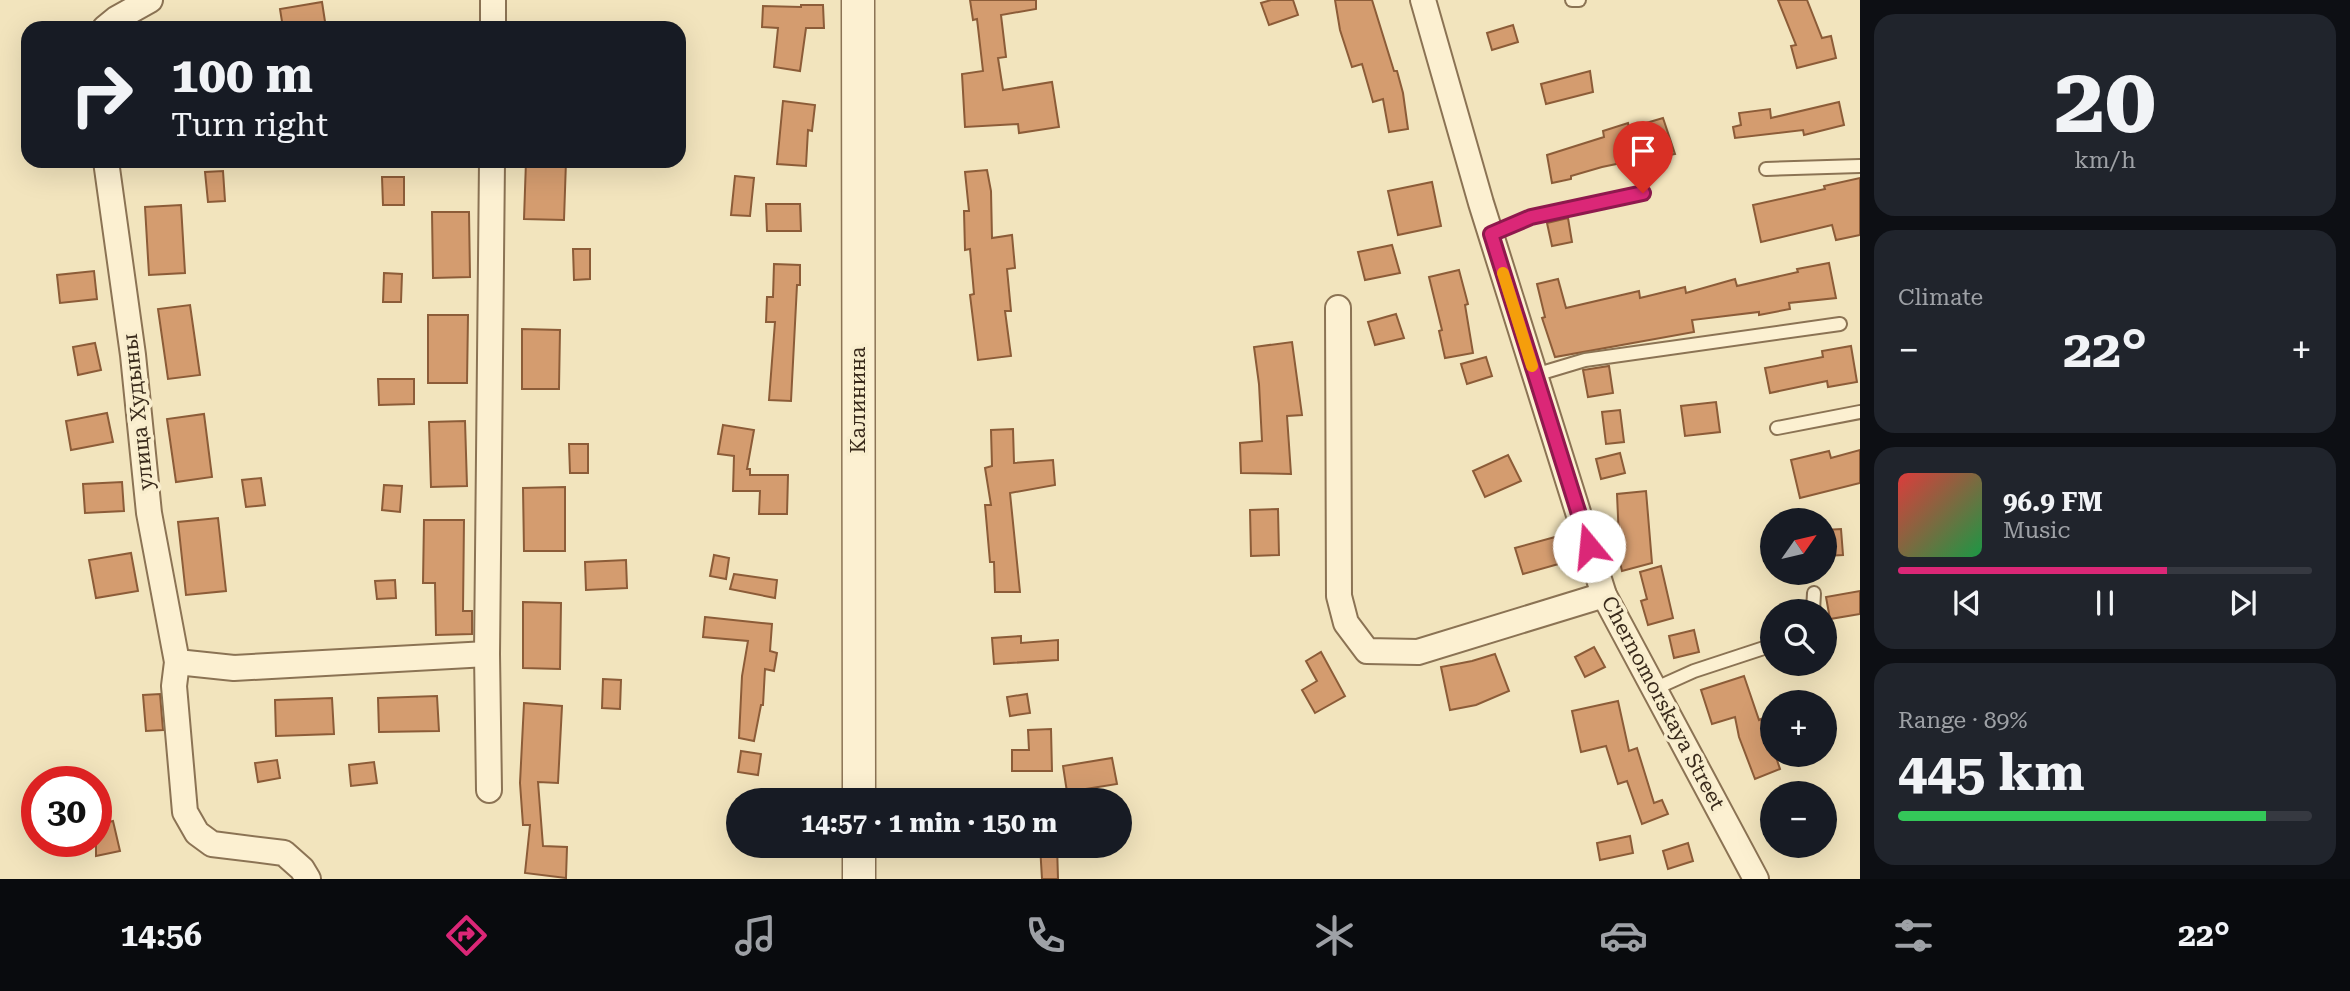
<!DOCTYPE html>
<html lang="en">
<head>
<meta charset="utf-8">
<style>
  body { margin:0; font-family:"Roboto Serif",serif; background:#20242c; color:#f1f3f6; height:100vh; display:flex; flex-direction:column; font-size:26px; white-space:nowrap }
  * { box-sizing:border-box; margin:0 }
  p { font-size:23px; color:#9ea1a6 }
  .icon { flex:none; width:38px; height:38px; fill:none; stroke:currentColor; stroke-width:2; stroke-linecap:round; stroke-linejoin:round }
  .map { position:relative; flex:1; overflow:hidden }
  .panel { display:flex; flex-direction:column; gap:14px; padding:14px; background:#0d0f14; width:490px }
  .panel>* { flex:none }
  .top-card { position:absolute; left:21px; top:21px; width:665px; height:147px; border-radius:21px; box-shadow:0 7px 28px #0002; background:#171b24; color:#f1f3f6; overflow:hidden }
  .needle { width:46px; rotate:56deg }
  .buttons { position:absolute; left:1760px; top:508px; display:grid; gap:14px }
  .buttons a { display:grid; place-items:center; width:77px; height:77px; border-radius:50%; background:#171b24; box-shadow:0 7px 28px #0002; font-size:35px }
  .speed { position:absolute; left:21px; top:766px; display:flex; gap:14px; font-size:35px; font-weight:700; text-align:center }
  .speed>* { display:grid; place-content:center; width:91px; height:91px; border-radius:50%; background:#171b24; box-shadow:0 7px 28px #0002; line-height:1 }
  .speed .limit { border:10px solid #d22; background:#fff; color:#111 }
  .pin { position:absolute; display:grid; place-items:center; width:60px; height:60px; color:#fff; margin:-72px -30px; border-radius:50% 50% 50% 0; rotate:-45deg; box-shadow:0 0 7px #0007 }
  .pin .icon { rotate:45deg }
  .me { position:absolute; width:77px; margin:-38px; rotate:343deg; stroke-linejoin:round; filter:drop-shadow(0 0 5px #0008) }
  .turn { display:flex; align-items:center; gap:24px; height:147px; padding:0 35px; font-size:32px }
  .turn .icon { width:91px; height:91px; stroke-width:2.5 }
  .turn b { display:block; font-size:49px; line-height:60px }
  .big { font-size:52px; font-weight:700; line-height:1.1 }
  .panel .tile { flex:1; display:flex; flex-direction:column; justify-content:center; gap:10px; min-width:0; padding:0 24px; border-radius:21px; background:#20242c }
  .panel .dial { align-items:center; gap:0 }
  .dial b { font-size:91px; line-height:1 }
  .song { display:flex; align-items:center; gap:21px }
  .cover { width:84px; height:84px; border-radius:10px; background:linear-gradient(135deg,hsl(0 70% 55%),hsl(140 70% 35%)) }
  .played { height:7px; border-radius:4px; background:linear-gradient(90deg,#db2777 65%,#363941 65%) }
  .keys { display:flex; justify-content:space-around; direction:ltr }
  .heat { display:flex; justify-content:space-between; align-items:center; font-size:38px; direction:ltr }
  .charge { height:10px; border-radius:5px; background:linear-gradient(90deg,#34c759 89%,#363941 0) }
  .trip { position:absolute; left:726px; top:788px; width:406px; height:70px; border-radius:35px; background:#171b24; box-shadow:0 7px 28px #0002; font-weight:700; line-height:70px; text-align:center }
  .tab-bar { display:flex; height:112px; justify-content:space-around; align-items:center; background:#090b0e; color:#9ea1a6 }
  .tab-bar .icon { width:49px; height:49px }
  .tab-bar .active { color:#db2777 }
  .tab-bar b { font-size:32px; color:#f1f3f6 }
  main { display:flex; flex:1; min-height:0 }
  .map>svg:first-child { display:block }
  .building { fill:#d49c6f; stroke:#8c5c38; stroke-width:2 }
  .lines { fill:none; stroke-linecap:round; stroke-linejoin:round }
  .service-casing { stroke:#8b7354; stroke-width:16 }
  .minor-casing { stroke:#8b7354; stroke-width:28 }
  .tertiary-casing { stroke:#8b7354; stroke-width:35 }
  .service { stroke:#fcf0d1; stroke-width:12 }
  .minor { stroke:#fcf0d1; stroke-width:24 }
  .tertiary { stroke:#fcf0d1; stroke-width:32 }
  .route-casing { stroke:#8e194d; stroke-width:18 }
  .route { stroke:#db2777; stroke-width:12 }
  .slow { stroke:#f59e0b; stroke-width:12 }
  .labels { text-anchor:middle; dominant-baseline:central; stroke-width:7; stroke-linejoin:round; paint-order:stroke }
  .street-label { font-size:21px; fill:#392a1b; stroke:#f8edcd }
</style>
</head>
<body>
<main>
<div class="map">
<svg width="1860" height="879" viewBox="0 0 1860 879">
  <rect width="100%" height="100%" fill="#f2e4bd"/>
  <g class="building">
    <polygon points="970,0 1036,0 1036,9 1001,15 1006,57 998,58 1003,90 1052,82 1059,127 1019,133 1018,124 965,127 962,74 983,71 977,19 973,20"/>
    <polygon points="1271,0 1293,0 1298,15 1269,25 1261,3"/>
    <polygon points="1335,0 1372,0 1394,71 1397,71 1403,93 1408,129 1389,132 1383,99 1373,102 1362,64 1352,67 1340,30"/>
    <polygon points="1778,0 1807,0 1822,38 1831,36 1836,58 1797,68 1791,46 1796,45"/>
    <polygon points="322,2 326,28 283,28 280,9"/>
    <polygon points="801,5 823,5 824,28 806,28 800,71 774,67 778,28 762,27 763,6 801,7"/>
    <polygon points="1513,25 1518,42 1492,50 1487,33"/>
    <polygon points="1590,71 1593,92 1546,104 1541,84"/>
    <polygon points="783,101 815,105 812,131 808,130 806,166 777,164"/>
    <polygon points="1839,102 1844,125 1804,135 1803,130 1735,138 1733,127 1741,125 1739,113 1770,109 1771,118"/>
    <polygon points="1663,118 1675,154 1650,159 1650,157 1602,167 1571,176 1571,179 1552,183 1547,155 1604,137 1603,131 1628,123 1629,128"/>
    <polygon points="526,161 566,161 564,220 524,219"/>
    <polygon points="987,170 991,191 992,238 1012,235 1015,268 1007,269 1011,311 1005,311 1011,356 978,360 970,295 974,294 970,249 965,250 964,211 969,211 965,172"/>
    <polygon points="223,171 225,201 208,202 205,172"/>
    <polygon points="735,176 754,178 750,216 731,215"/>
    <polygon points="382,177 404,177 404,205 383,205"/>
    <polygon points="1860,178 1860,235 1836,240 1832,225 1761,242 1753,205 1825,189 1824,186"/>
    <polygon points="1432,182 1441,226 1398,235 1388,191"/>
    <polygon points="766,204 800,204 801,231 767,231"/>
    <polygon points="181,205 185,273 149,275 145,207"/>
    <polygon points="432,212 469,212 470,277 433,278"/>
    <polygon points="1568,218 1572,242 1552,246 1547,223"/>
    <polygon points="1392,245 1400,273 1365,280 1358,252"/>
    <polygon points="573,249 590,249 590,279 574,280"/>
    <polygon points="1829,263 1836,298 1789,303 1790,309 1759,315 1759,312 1692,320 1694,332 1555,357 1542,318 1545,317 1537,284 1558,279 1566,308 1639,291 1640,298 1685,287 1686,293 1735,279 1737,286 1798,272 1797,269"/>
    <polygon points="774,264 800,265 800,285 797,285 791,401 769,400 775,322 766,322 767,297 773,297"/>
    <polygon points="1459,270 1468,304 1465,305 1473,353 1445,358 1439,331 1442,330 1429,277"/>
    <polygon points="94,271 97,299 60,303 57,275"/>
    <polygon points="384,273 402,274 401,302 383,302"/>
    <polygon points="190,305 200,375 168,379 158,309"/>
    <polygon points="1396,314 1404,338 1375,345 1368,322"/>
    <polygon points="428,315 468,315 467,383 428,383"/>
    <polygon points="522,329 560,330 559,389 522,389"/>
    <polygon points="1292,342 1302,415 1287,416 1291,474 1241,473 1240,443 1262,441 1259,384 1254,347"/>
    <polygon points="95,343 101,370 78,375 73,347"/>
    <polygon points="1851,346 1857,382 1828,387 1827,381 1770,393 1765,368 1823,357 1822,351"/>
    <polygon points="1486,357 1492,376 1467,384 1461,364"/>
    <polygon points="1609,366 1613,393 1588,397 1583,370"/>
    <polygon points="378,379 414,379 414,404 379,405"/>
    <polygon points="1716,402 1720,432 1685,436 1681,406"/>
    <polygon points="1620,410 1624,442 1606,444 1602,412"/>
    <polygon points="107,413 113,442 71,450 66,421"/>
    <polygon points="204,414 212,477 176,482 167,419"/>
    <polygon points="465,421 467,486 431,487 429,422"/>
    <polygon points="723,425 754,430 747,469 750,469 750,475 788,475 787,514 759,514 760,491 733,491 734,456 718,454"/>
    <polygon points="1013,429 1014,463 1053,460 1055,485 1010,493 1020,592 995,592 994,562 990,562 985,505 991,505 985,468 992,466 991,430"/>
    <polygon points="569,444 588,444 588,473 570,473"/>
    <polygon points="1860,450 1860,483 1800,498 1791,460 1829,451 1831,458"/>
    <polygon points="1620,453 1625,473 1601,479 1596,459"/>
    <polygon points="1508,455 1521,481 1485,497 1473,471"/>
    <polygon points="261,478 265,505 246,507 242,480"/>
    <polygon points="122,482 124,511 85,513 83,484"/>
    <polygon points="384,485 402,486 400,512 382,510"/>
    <polygon points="565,487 565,551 524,551 523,488"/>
    <polygon points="1646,491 1652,563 1622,571 1620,562 1617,494"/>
    <polygon points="1278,509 1279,555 1251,556 1250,510"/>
    <polygon points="218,518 226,591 186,595 178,522"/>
    <polygon points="424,520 464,520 463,611 472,611 472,634 436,635 435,583 423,583"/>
    <polygon points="1841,529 1843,555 1825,556 1825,530"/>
    <polygon points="1555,537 1562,563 1523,574 1515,548"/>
    <polygon points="131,553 138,591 96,598 89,560"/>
    <polygon points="714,555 729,558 726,579 710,576"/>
    <polygon points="626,560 627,588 586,590 585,562"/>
    <polygon points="1661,566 1673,618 1648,625 1641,601 1647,599 1640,572"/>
    <polygon points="734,574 777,580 775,598 730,589"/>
    <polygon points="395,580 396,598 377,599 375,581"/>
    <polygon points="1860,591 1860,614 1830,619 1826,597"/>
    <polygon points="523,602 561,603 560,669 523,668"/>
    <polygon points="705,617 772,624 770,651 777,653 774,671 765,669 763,705 761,705 754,741 739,738 742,676 748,641 703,637"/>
    <polygon points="1694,630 1699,652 1674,658 1669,636"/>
    <polygon points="1021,636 1021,643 1058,640 1058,660 994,664 992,638"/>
    <polygon points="1594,647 1605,667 1585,677 1575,657"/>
    <polygon points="1321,652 1345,696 1315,713 1302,690 1317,681 1306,661"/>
    <polygon points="1495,654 1509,691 1476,705 1450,710 1441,667 1472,661"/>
    <polygon points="1744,676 1759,720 1761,719 1773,754 1775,754 1780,769 1755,779 1739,737 1735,717 1712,724 1701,690"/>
    <polygon points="603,679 621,680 620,709 602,708"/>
    <polygon points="160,694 163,730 146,731 143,695"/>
    <polygon points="1027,694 1030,713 1010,716 1007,697"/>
    <polygon points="437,696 439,731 379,732 378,698"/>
    <polygon points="332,698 334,734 276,736 275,700"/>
    <polygon points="1618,701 1629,751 1637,748 1654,803 1662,800 1668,814 1642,824 1627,781 1618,784 1606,746 1581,752 1572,711"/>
    <polygon points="524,703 562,706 558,783 538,782 543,846 567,847 566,878 525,873 530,825 523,825 520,783"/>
    <polygon points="1051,729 1052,771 1012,771 1012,750 1029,750 1028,730"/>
    <polygon points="741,751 761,754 758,775 738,772"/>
    <polygon points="1112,758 1117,784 1067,792 1063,766"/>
    <polygon points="277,760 280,778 258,782 255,763"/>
    <polygon points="374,762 377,783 351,786 349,765"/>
    <polygon points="113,821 120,851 96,856 96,825"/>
    <polygon points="1630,836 1633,853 1600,860 1597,843"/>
    <polygon points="1688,843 1693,861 1668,869 1663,851"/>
    <polygon points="1040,845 1057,845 1058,879 1042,879"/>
  </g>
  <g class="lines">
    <defs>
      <g id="service">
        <polyline points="1572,0 1579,0"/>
        <polyline points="1766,169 1860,166"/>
        <polyline points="1491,234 1531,217 1643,193"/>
        <polyline points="1535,375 1585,360 1840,324"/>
        <polyline points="1777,428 1860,412"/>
        <polyline points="1813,611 1814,593"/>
        <polyline points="1654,689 1694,671 1773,645"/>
      </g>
      <g id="minor">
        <polyline points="1423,0 1481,203 1604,595 1756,879"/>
        <polyline points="105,28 116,19 150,0"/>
        <polyline points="493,28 493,0"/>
        <polyline points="106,161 133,355 149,513 177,662 174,686 185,812 197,833 212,844 284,853 302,869 308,879"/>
        <polyline points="1338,308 1339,596 1346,623 1367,651 1418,652 1604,595"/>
        <polyline points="177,662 234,668 487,654"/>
        <polyline points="489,790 487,654 492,161"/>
      </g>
      <g id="tertiary">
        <polyline points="858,0 859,800"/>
        <polyline points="859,845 859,879"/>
      </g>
    </defs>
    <use href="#service" class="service-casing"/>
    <use href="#minor" class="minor-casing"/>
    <use href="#tertiary" class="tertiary-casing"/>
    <use href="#service" class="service"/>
    <use href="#minor" class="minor"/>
    <use href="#tertiary" class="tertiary"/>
  </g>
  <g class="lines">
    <defs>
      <polyline id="route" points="1589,546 1491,234 1531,217 1643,193"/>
    </defs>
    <use href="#route" class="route-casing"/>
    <use href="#route" class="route"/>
    <polyline class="slow" points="1503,273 1532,366"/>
  </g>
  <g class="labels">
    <g class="street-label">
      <text transform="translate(858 400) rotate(-90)">Калинина</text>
      <text transform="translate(138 412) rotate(-96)">улица Худыны</text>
      <text transform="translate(1663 703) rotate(62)">Chernomorskaya Street</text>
    </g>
  </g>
</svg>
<div class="buttons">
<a><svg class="needle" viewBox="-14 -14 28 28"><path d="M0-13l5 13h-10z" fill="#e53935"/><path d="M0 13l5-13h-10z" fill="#9ea1a6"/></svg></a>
<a><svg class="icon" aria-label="search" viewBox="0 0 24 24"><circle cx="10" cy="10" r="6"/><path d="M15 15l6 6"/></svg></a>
<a>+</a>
<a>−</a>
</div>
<div class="speed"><div class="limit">30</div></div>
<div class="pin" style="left:1643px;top:193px;background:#d93025"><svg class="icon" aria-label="arrive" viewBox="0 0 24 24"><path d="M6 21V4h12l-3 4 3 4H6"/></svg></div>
<svg class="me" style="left:1589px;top:546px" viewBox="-20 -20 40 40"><circle r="19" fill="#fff"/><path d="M0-13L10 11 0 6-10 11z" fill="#db2777"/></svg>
<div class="trip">14:57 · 1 min · 150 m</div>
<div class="top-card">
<div class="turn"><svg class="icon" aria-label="right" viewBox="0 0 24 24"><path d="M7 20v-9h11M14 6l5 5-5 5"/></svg><div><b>100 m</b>Turn right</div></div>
</div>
</div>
<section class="panel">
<div class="tile dial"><b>20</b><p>km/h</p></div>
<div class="tile"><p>Climate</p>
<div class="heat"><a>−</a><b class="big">22°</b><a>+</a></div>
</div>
<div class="tile">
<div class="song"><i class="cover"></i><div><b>96.9 FM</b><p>Music</p></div></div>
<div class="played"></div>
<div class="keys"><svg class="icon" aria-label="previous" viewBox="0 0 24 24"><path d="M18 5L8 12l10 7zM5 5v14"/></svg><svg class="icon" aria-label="pause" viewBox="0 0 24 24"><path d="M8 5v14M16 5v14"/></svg><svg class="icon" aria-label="next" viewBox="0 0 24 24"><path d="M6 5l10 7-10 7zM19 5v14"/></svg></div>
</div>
<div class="tile"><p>Range · 89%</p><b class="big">445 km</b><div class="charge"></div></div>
</section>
</main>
<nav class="tab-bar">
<b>14:56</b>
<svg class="icon active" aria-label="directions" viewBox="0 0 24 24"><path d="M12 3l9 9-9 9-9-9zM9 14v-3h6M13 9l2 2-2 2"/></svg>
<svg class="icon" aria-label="music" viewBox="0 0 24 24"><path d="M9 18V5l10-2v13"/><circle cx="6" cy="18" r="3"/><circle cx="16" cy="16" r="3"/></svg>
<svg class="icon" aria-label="phone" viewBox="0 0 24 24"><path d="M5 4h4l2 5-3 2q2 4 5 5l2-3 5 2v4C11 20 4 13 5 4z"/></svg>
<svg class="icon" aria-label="climate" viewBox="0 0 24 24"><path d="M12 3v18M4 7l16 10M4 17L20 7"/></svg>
<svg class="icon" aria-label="car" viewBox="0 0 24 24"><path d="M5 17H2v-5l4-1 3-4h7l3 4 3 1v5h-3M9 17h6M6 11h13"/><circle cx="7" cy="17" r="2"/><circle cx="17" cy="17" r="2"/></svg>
<svg class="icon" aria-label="filters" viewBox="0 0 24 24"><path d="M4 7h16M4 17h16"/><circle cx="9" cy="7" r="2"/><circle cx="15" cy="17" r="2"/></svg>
<b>22°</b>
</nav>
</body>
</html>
